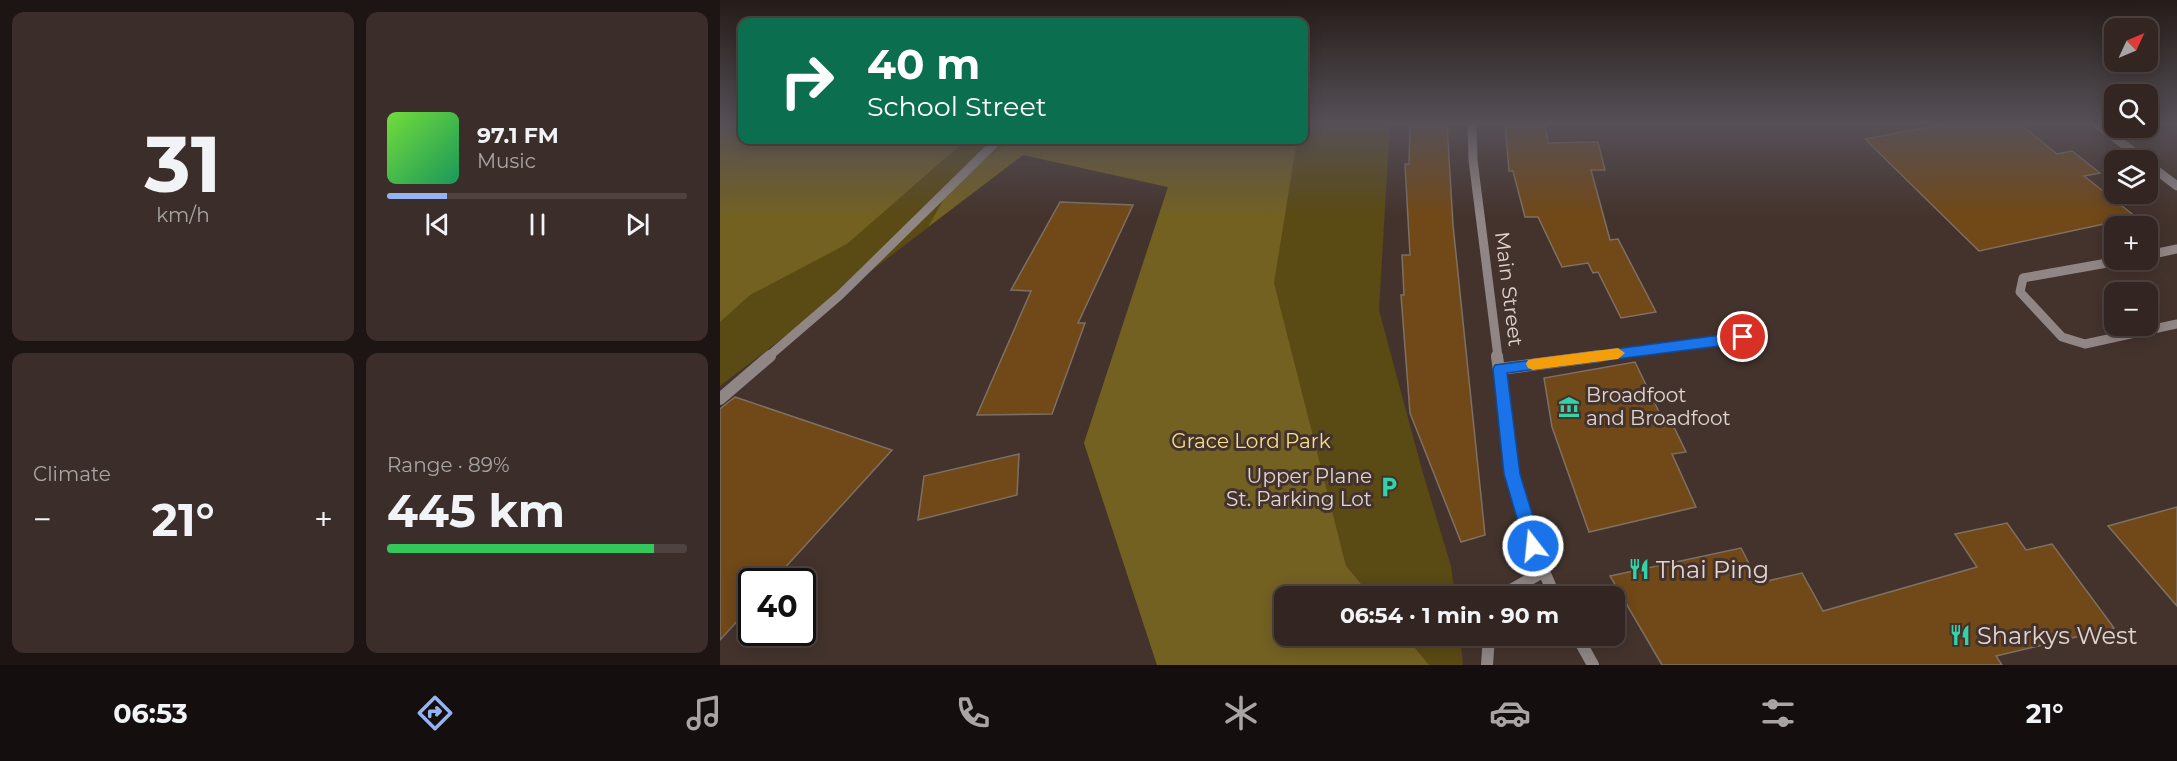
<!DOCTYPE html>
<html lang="en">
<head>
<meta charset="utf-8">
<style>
  body { margin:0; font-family:Montserrat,sans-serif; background:#3b2e2a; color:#f1f3f6; height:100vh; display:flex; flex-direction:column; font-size:22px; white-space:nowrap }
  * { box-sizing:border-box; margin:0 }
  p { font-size:20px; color:#a9a5a5 }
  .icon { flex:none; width:33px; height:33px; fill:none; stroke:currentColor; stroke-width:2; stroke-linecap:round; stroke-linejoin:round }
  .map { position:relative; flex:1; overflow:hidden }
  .side { display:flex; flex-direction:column; gap:12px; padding:12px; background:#1c1513; width:720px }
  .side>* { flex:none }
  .banner { position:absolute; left:18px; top:18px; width:570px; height:126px; border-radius:12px; box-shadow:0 3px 15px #0003,0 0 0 2px #4e4340; background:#0b6e4f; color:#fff; overflow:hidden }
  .needle { width:39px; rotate:46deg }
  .controls { position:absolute; left:1384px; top:18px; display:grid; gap:12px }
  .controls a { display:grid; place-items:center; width:54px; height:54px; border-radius:12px; background:#332622; box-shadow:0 3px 15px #0003,0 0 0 2px #4e4340; font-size:30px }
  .speed { position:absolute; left:18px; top:568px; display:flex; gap:12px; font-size:30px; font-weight:700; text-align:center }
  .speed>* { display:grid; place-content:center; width:78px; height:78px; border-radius:50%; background:#332622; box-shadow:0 3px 15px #0003,0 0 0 2px #4e4340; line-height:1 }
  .speed .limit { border:3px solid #111; border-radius:9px; background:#fff; color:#111 }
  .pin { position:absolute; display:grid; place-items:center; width:51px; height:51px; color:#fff; margin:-26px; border:3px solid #fff; border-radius:50%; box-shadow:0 2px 6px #0007 }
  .me { position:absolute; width:66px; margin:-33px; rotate:344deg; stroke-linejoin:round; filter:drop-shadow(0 0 4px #0008) }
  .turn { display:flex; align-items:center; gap:21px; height:126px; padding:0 30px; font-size:27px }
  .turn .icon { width:78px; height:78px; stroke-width:2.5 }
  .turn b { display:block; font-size:42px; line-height:51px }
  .big { font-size:45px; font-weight:700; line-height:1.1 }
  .side .widget { flex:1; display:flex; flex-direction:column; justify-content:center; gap:9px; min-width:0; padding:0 21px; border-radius:12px; background:#3b2e2a }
  .side .dial { align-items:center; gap:0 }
  .dial b { font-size:78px; line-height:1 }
  .song { display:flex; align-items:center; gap:18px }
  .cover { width:72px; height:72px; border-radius:9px; background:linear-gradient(135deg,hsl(100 70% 55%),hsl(150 70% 35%)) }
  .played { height:6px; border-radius:3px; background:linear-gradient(90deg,#95b2f1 20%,#4e4340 20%) }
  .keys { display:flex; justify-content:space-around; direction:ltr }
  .heat { display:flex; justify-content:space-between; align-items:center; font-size:33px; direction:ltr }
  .charge { height:9px; border-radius:4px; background:linear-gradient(90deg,#34c759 89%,#4e4340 0) }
  .side .tiles { flex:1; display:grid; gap:12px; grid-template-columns:repeat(2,1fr) }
  .trip { position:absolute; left:554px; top:586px; width:351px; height:60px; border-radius:12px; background:#332622; box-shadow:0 3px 15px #0003,0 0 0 2px #4e4340; font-weight:700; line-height:60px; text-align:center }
  .tabs { display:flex; height:96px; justify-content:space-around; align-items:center; background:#140f0e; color:#a9a5a5 }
  .tabs .icon { width:42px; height:42px }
  .tabs .on { color:#95b2f1 }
  .tabs b { font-size:27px; color:#f1f3f6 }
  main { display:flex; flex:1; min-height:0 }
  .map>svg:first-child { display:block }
  .green { fill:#5a4a13 }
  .forest { fill:#736122 }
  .building { fill:#714817; stroke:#7e7062; stroke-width:1.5 }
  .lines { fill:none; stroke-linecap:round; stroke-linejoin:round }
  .minor-far1 { stroke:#908686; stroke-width:9 }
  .minor { stroke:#908686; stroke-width:12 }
  .route { fill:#1a73e8; stroke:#114b97; stroke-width:1.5 }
  .slow { fill:#f59e0b }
  .labels { text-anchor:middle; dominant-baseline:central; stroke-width:6; stroke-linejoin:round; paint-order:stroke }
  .street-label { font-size:20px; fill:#e0d5d1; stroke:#44332d }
  .poi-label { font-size:20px; fill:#e0d5d1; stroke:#44332d; text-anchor:start }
  .park-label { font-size:20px; fill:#f9df8a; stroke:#44332d }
  .near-poi-label { font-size:24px; fill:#e0d5d1; stroke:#44332d; text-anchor:start }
</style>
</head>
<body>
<main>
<section class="side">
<div class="tiles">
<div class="widget dial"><b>31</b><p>km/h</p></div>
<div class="widget">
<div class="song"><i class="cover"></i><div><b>97.1 FM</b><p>Music</p></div></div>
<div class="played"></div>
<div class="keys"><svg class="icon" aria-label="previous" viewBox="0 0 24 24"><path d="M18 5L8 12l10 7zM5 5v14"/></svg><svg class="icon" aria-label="pause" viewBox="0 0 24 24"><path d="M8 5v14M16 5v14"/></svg><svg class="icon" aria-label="next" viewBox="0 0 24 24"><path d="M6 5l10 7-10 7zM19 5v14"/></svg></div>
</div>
<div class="widget"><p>Climate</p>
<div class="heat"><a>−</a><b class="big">21°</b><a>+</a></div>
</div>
<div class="widget"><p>Range · 89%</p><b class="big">445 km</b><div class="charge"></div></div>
</div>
</section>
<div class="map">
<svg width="1457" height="665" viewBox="0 0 1457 665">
  <rect width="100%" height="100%" fill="#44332d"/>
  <polygon class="green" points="0,123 22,123 22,140 584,140 584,123 670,123 659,310 702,470 731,566 735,597 564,597 564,636 740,636 743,665 437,665 364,443 448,187 303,155 0,386"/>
  <g class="forest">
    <polygon points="0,123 22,123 22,140 246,140 127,244 30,295 0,322"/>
    <polygon points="290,140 577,140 554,283 626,566 652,597 564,597 564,636 685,636 709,665 437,665 364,443 448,187 303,155 208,227 233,183"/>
  </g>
  <g class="building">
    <polygon points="690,123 727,123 733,225 765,535 741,542 690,413 681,295 684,295 682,255 690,255 685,164 689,164"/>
    <polygon points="785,123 825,123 828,143 878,142 885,170 871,170 890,240 898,239 936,312 901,318 878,272 873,273 868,263 842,267 818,217 805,217 793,171 789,171"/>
    <polygon points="1230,123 1299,123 1337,154 1352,151 1380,173 1364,176 1416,217 1259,251 1145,139"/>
    <polygon points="340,202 413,205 358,323 365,323 332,414 257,415 311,291 291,290"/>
    <polygon points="915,362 941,416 948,415 966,452 952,454 976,507 869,532 832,427 824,378"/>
    <polygon points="15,397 172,450 52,582 32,582 32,605 0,640 0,409"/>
    <polygon points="299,454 297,495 198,520 204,476"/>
    <polygon points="1457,507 1457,606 1388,526"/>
    <polygon points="1287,523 1306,550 1332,544 1394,628 1276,656 1282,665 942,665 890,576 1021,548 1039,583 1082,573 1103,611 1257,567 1235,534"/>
  </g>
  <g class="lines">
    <g class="minor-far1">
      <polyline points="752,123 753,160 778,357"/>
      <polyline points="1376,123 1424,160"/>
      <polyline points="1428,164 1457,186"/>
      <polyline points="1428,255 1457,249"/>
      <polyline points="1404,260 1303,278 1300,292 1342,337 1365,344 1457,324"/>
      <polyline points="48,357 120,295 278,140"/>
      <polyline points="868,357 1023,337"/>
    </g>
    <g class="minor">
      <polyline points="777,356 792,474 813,546 835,597"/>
      <polyline points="780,369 880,356"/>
      <polyline points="0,399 50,356"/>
      <polyline points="787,597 791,590 824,571"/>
      <polyline points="857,636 873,665"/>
      <polyline points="767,665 769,636"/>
    </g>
  </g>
  <linearGradient id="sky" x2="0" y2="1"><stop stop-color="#251c19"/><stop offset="0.57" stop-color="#565057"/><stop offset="1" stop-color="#565057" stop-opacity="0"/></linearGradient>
  <rect width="1457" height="216" fill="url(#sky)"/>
  <polygon class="route" points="1023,332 1030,337 1023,343 787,373 800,474 822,546 819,552 813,554 807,552 784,474 773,369 775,365"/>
  <polygon class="slow" points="898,348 905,353 898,359 813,370 808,368 806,364 808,360 813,359"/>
  <defs>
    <symbol id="museum-bare" viewBox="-9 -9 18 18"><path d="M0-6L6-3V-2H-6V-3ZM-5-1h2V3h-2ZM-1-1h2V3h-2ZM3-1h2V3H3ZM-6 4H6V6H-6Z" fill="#31d4a9" stroke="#44332d" stroke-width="2.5" paint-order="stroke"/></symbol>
    <symbol id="parking-bare" viewBox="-9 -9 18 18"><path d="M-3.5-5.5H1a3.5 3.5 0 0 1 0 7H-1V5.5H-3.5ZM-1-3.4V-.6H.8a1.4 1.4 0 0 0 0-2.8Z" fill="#31d4a9" stroke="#44332d" stroke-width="2.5" paint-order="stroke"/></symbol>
    <symbol id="restaurant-bare" viewBox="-9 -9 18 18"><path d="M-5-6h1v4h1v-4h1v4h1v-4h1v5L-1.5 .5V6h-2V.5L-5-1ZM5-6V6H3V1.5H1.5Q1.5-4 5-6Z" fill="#31d4a9" stroke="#44332d" stroke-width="2.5" paint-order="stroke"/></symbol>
  </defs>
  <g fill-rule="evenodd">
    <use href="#museum-bare" x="834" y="392" width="30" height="30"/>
    <use href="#parking-bare" x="654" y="472" width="30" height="30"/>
    <use href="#restaurant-bare" x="904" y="554" width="30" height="30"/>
    <use href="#restaurant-bare" x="1225" y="620" width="30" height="30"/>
  </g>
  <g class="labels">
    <g class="street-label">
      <text transform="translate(789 289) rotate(83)">Main Street</text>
    </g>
    <g class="poi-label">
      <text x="866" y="395">Broadfoot<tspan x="866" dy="23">and Broadfoot</tspan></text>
      <text x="652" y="476" text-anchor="end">Upper Plane<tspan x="652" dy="23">St. Parking Lot</tspan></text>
    </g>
    <g class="park-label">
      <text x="531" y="441">Grace Lord Park</text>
    </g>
    <g class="near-poi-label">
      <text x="936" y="569">Thai Ping</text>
      <text x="1257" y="635">Sharkys West</text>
    </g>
  </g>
</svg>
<div class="controls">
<a><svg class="needle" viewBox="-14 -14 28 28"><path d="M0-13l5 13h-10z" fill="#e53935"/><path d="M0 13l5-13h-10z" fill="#a9a5a5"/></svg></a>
<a><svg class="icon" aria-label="search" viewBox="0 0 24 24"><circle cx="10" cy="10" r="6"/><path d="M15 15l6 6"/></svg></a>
<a><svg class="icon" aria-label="layers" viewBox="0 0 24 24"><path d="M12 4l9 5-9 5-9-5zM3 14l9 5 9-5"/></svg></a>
<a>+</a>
<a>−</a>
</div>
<div class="speed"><div class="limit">40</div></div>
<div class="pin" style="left:1023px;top:337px;background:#d93025"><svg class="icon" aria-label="arrive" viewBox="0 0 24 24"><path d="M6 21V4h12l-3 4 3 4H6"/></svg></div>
<svg class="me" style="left:813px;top:546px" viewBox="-20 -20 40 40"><circle r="17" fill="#1a73e8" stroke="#fff" stroke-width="3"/><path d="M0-11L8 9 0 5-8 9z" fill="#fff"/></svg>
<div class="trip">06:54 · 1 min · 90 m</div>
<div class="banner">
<div class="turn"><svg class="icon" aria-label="right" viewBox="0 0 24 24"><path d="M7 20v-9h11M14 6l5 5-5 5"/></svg><div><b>40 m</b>School Street</div></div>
</div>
</div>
</main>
<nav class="tabs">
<b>06:53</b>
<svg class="icon on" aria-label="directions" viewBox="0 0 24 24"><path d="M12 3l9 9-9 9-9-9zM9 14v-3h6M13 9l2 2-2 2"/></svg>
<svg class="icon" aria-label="music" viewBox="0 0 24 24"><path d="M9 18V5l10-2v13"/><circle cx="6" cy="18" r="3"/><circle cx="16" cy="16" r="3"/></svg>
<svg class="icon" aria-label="phone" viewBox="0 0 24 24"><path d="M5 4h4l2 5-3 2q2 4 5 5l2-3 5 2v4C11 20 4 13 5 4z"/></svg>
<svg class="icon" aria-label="climate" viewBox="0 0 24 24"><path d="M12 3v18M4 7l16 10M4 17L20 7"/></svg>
<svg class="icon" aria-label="car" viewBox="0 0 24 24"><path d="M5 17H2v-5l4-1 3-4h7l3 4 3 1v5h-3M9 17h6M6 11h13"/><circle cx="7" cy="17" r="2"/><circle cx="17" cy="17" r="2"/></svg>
<svg class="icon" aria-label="filters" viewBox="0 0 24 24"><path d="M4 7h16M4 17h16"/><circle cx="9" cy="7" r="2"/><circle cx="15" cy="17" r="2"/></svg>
<b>21°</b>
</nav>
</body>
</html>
